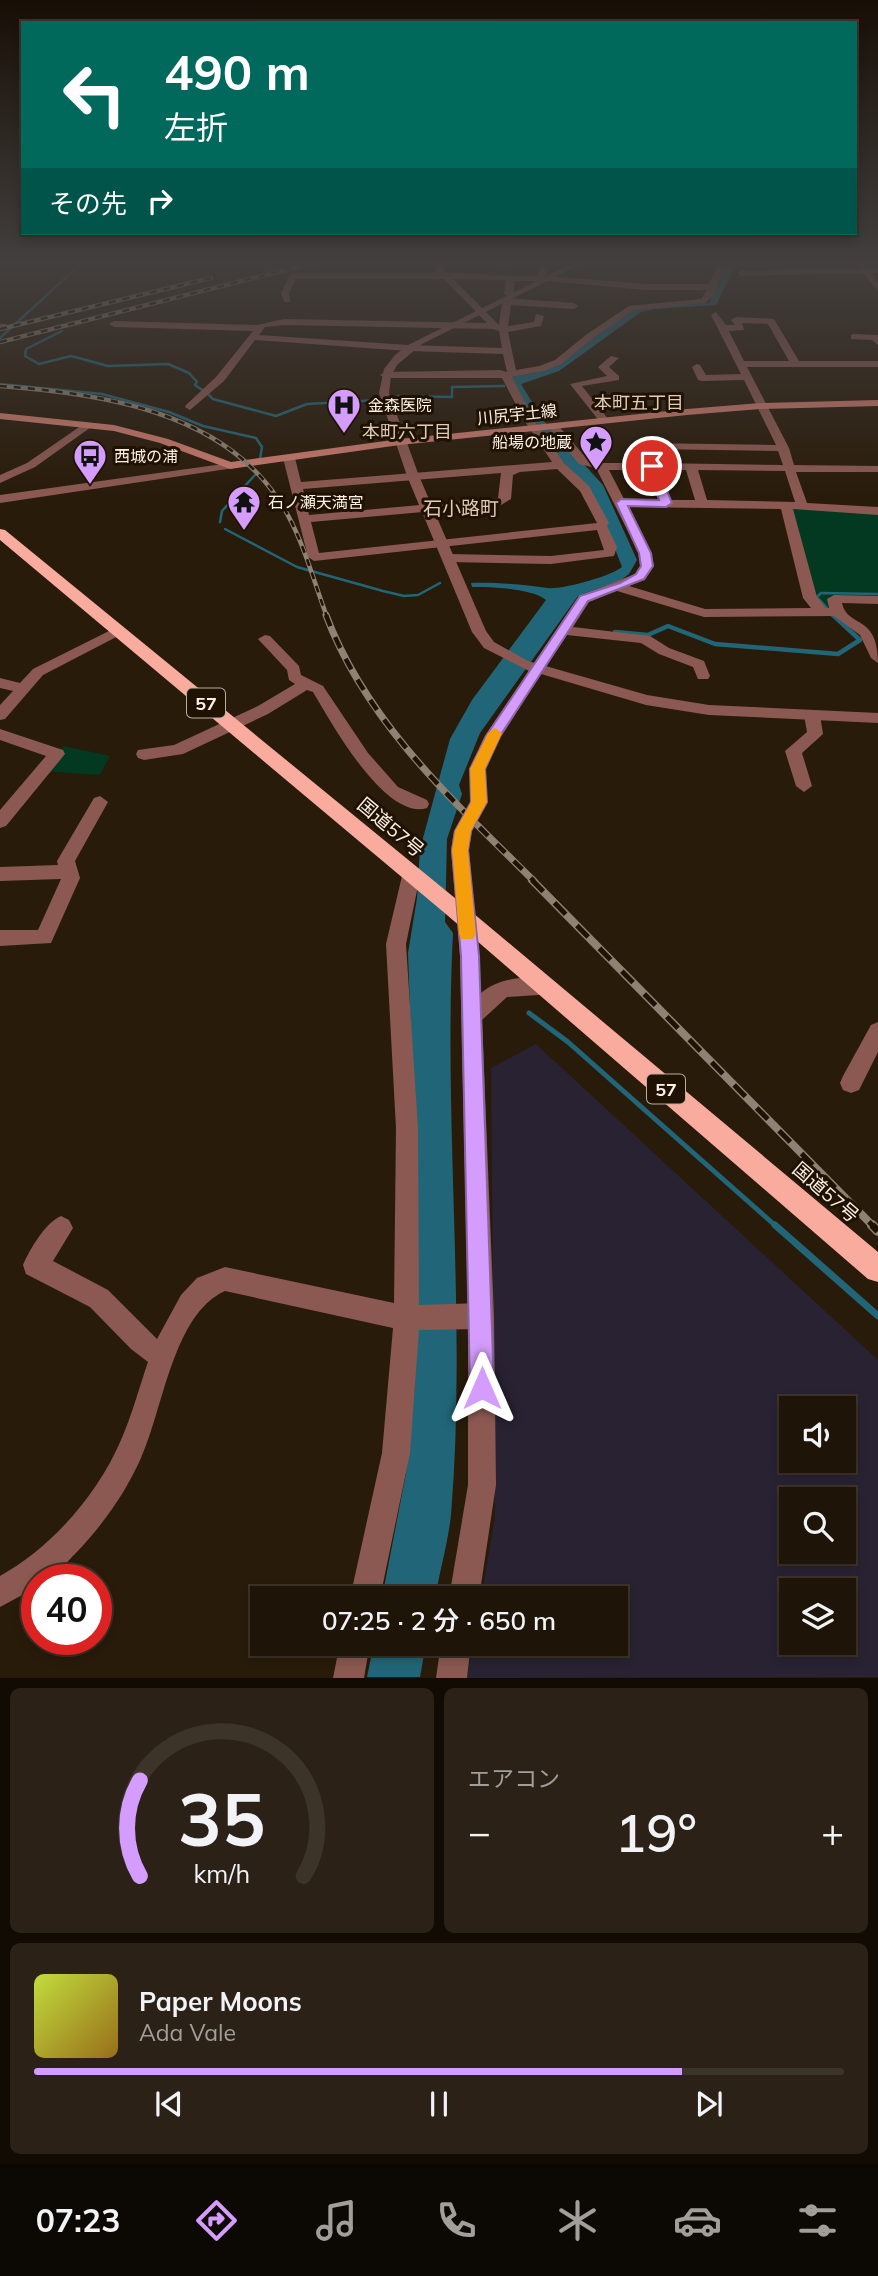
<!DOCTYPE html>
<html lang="ja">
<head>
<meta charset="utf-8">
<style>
  body { margin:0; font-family:Mulish,"Noto Sans JP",sans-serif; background:#2c2116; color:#f1f3f6; height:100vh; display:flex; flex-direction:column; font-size:26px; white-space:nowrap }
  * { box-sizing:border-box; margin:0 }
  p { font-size:23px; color:#a19e9c }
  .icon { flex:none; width:38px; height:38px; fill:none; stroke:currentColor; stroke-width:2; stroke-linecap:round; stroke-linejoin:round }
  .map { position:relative; height:1678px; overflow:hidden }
  .details { display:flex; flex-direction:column; gap:10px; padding:10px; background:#110b04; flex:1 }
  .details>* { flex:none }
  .top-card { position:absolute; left:21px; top:21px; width:836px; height:214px; border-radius:0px; box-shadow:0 4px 10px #0003,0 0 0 2px #3c3329; background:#00695c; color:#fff; overflow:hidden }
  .tools { position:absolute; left:779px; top:1396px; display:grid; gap:14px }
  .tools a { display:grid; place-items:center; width:77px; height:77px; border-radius:0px; background:#1f1408; box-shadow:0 4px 10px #0003,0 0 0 2px #3c3329; font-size:35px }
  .speed { position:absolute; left:21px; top:1564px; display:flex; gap:14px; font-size:35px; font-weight:700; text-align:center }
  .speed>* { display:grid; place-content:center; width:91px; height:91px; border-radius:50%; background:#1f1408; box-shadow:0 4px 10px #0003,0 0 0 2px #3c3329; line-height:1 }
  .speed .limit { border:10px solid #d22; background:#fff; color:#111 }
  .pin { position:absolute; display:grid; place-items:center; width:60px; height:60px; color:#fff; margin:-30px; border:4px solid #fff; border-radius:50%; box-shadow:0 2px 7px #0007 }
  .me { position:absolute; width:77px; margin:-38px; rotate:0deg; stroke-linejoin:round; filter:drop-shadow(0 0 5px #0008) }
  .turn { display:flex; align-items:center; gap:24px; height:147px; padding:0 28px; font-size:32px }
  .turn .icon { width:91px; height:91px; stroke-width:2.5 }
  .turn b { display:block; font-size:49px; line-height:60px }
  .then { display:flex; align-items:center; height:66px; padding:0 28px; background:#0003; gap:14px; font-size:26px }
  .big { font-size:52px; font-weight:600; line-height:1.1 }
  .details .widget { flex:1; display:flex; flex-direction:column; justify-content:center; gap:10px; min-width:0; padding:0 24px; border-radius:10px; background:#2c2116 }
  .details .dial { align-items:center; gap:0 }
  .dial svg { height:182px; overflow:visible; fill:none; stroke:#3c3329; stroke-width:7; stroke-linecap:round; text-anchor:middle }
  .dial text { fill:#f1f3f6; stroke:none }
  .song { display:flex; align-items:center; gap:21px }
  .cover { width:84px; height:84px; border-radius:10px; background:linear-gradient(135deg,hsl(70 70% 55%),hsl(40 70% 35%)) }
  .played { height:7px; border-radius:4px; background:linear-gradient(90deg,#d49cfc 80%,#3c3329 80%) }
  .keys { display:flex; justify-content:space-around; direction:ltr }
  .heat { display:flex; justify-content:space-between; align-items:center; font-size:38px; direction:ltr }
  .details .tiles { flex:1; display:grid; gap:10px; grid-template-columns:1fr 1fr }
  .widget:last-child { grid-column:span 2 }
  .trip { position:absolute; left:250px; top:1586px; width:378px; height:70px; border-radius:0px; background:#1f1408; box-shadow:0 4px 10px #0003,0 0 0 2px #3c3329; font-weight:600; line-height:70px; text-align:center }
  .tab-bar { display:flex; height:112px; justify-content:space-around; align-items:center; background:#0c0803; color:#a19e9c }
  .tab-bar .icon { width:49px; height:49px }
  .tab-bar .active { color:#d49cfc }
  .tab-bar b { font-size:32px; color:#f1f3f6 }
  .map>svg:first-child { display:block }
  .industrial { fill:#282232; fill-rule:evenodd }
  .green { fill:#023920 }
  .water { fill:#216678 }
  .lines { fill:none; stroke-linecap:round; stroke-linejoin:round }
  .stream-far3 { stroke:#216678; stroke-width:2.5 }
  .stream-far2 { stroke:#216678; stroke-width:4.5 }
  .stream-far1 { stroke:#216678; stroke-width:5 }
  .stream { stroke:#216678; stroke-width:7 }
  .minor { fill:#8b5951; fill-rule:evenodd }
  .tertiary { fill:#8b5951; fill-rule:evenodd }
  .secondary { fill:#ca7a6d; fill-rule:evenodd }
  .trunk { fill:#f9ac9e; fill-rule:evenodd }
  .rail-far3-casing { stroke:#8e8274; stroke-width:4.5 }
  .rail-far2-casing { stroke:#8e8274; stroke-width:7 }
  .rail-far1-casing { stroke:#8e8274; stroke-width:8 }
  .rail-casing { stroke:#8e8274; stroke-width:10 }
  .rail-far3 { stroke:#201203; stroke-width:2.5; stroke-dasharray:7; stroke-linecap:butt }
  .rail-far2 { stroke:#201203; stroke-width:4.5; stroke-dasharray:12; stroke-linecap:butt }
  .rail-far1 { stroke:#201203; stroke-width:5; stroke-dasharray:16; stroke-linecap:butt }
  .rail { stroke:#201203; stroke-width:7; stroke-dasharray:20; stroke-linecap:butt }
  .route { fill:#d49cfc; stroke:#8a65a4; stroke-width:2 }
  .slow { fill:#f59e0b }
  .labels { text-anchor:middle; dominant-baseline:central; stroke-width:6; stroke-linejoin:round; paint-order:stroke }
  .far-poi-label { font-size:16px; fill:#fbf1e6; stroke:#201203; text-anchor:start }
  .far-street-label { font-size:16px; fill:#fbf1e6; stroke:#201203 }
  .far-neighbourhood-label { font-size:18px; fill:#e0ccb7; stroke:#201203 }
  .shield { fill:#201203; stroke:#b9aea2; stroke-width:2 }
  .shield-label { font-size:18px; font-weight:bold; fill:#fbf1e6 }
  .far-quarter-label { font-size:19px; fill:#e0ccb7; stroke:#201203 }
  .street-label { font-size:19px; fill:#fbf1e6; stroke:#201203 }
</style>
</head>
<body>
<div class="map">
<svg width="878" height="1678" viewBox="0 0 878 1678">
  <rect width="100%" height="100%" fill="#291b0a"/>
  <path class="industrial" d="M536 1044 878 1360V1677L467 1678 473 1643H616V1598H481L495 1517 491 1068ZM791 1409H844V1461H791ZM791 1500H844V1552H791ZM791 1591H844V1643H791Z"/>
  <g class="green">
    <polygon points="792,508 878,513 878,598 832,597 832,606 827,608 821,605 814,596"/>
    <polygon points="64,746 110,756 100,775 43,771"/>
  </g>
  <g class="water">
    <path d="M729 260H738L716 305 655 309 641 312 559 371 521 384 543 420 603 485 637 560 629 574 621 580 578 596 480 733 459 785 462 794 447 839 445 922 453 933C443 1126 467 1321 451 1515 448 1542 440 1570 435 1598H382L406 1473 415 1383V1153L408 953 417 898 420 849 450 739 472 700 546 600C532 588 491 587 472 587L471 583C498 582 522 585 548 588 561 590 612 576 622 567L601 512 586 485 561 460 510 384 511 377 535 373 556 364 631 311 641 307 709 303Z"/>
    <polygon points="374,1643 426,1643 420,1677 367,1677"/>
  </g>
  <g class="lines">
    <g class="stream-far3">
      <polyline points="62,331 26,349 25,356 39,364 71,356 108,366 168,364 189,373 197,382 195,385 204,391"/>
      <polyline points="0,338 85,260"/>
      <polyline points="0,384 102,394 169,412 203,426 256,438 262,447 260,459"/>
      <polyline points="208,394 213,399 276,416 307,404 378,400"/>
      <polyline points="398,396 452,397 452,387 504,386"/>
      <polyline points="220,522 222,511 255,475"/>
      <polyline points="225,529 297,567 383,591 404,596 418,595 440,583"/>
      <polyline points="827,608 817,597 821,593 878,594"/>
      <polyline points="832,615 834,617"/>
    </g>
    <polyline class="stream-far2" points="615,632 648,635 668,626 715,644 838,654 860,640 833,615"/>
    <polyline class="stream-far1" points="529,1013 568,1042 777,1227"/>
    <polyline class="stream" points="775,1225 878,1316"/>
    <g class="minor">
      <path d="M439 260 508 261 511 265 446 264 443 269 448 273C478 273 507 277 537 276L542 260H550L545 276 646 284H709L720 260H728L712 297 706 303 634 310 593 338 561 364 544 371 512 377 534 420 564 463 589 486 609 523 607 526 617 547 614 556 551 564 448 562 442 558 448 554 551 556 604 550 597 530 314 561 308 557 283 458 285 456 295 458 301 482 552 462 524 420 502 378H385L380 375 385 372 500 370 507 372 503 354 409 351 255 340 224 381 190 410 185 407 186 405 216 377 253 331 114 327 109 324 114 321 257 325 284 319 487 323 444 279H296L289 293 290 302H284L281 293 289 276 293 273H439L435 269ZM453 279 506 280 504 294 513 299 517 296 513 293 515 281H549L646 290H707L701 299 629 306 587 334 555 360 539 366 516 370 508 332 541 326 544 316 536 314 534 322 508 326 511 305 574 309 578 306 574 303 503 298 499 301 502 303 499 325ZM284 325 493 329 499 331 502 348 408 345 259 335 265 327ZM557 469 580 491 597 523 319 553 311 522 501 505 511 499 513 475 520 472ZM501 473 498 498 309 515 303 489Z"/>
      <polygon points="878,269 878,273 741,276 737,273 741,270"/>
      <path d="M716 312 726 325H735L731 320 736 317 774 319 799 361H878V367H747L789 448 794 465 878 466V472H796L807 503 878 507V515L793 509 817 597 826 608H829L827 599 834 595 878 596V604L842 603C848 629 878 613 878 663L871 658 860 635 834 616 704 617 617 591 589 602 573 627 650 636 669 648 704 661 710 676 708 679H698L693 667 659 654 641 643 567 635 543 671H533L531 668 579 596 635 574 640 566 639 553 596 468 579 464 549 428V424H557L587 459 601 463H645L638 446 644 443 776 445 744 380 702 381 698 380 692 367 697 364 700 365 706 375 741 374 711 315ZM742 323 768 324 789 361H744L729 331 744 330ZM651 449 778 451 783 465 656 463ZM609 470H647L659 500 624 499ZM659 470H686L695 500H671ZM698 470 785 471 795 502 707 500ZM628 507 781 509 803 598 811 608 705 609 629 586 645 580 654 566 651 553Z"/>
      <polygon points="0,324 6,324 8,326 0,330"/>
      <polygon points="854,334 878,335 878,345 872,340 851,339 851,335"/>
      <polygon points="611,356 619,358 609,367 619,376 619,380 582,386 609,420 604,423 600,422 570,384 607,376 598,367"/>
      <polygon points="85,423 94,425 35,467 0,483 0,475 27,463"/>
      <polygon points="119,626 124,627 124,633 43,675 5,719 0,720 0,705 13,691 0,688 0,678 20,683 33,669"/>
      <path d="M265 635 270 636 299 666 301 675 323 686 368 753 398 787 427 800 429 804 427 808C385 821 331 722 313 692L307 690 268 714 183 754 144 760 138 758 136 754 138 750 174 745 258 706 295 684 289 680 287 670 258 639Z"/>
      <polygon points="812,710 820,715 823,734 802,753 812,786 804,792 796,786 785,751 807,732 804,715"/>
      <polygon points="0,729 63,750 65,754 6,826 0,828 0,810 46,756 0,740"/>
      <polygon points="100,796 108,802 75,861 80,878 51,943 0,946 0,930 38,930 61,879 0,881 0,867 58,865 57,861 94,798"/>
      <path d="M411 869 417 871 420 876 406 944 418 1128 419 1305 481 1303 490 1307 494 1316 490 1325 481 1329 419 1330 410 1453 380 1598H350L382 1453 393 1328 225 1291C173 1314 163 1410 141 1458 125 1494 102 1526 75 1554 64 1565 52 1580 37 1580V1587L0 1607V1576C52 1547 98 1494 121 1440 132 1415 139 1388 148 1362L131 1349 90 1307 26 1274 23 1265C30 1249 45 1223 61 1216L69 1220 73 1228 53 1261 108 1290 157 1339 181 1295 197 1278 225 1267 394 1303 396 1128 386 944 402 876 405 871Z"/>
      <polygon points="878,1022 878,1052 859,1090 851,1093 843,1090 840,1083 843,1076 871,1025"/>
      <polygon points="340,1643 370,1643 364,1678 333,1678"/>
    </g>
    <g class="tertiary">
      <path d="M579 260H589L422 344 397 365 391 376 389 393 419 476 486 631 494 642 528 661 647 695 709 705 878 713V723L709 715 646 705 541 674 501 737 486 769 487 802 472 831 469 850 481 993C500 977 530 974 553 982L556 988 553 994 507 997 482 1020 494 1316 496 1485 479 1598H449L468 1485V1316L460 956 451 850 454 831 471 802 470 769 485 736 529 671 484 648 472 632 407 476 379 393 384 369 395 355 408 345Z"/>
      <polygon points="852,260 860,260 878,282 878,291"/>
      <polygon points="230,463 234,464 234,468 0,503 0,495"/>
      <polygon points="441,1643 471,1643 467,1678 436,1678"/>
    </g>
    <polygon class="secondary" points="878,400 878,406 760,409 687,415 400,445 230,469 160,443 114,431 0,419 0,413 114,425 168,439 231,462 400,439 687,409 760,403"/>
    <polygon class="trunk" points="0,529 5,530 461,903 878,1252 878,1282 868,1279 447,915 0,540"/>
    <defs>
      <g id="rail-far3">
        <polyline points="0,329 211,278"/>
        <polyline points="0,342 325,260"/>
        <path d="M0 386C97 393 219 410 278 499 302 534 312 577 327 617"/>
      </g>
      <path id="rail-far2" d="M326 615C366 722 454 802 534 881"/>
      <polyline id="rail-far1" points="532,880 874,1227"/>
      <polyline id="rail" points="872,1225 878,1231"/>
    </defs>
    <use href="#rail-far3" class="rail-far3-casing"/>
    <use href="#rail-far2" class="rail-far2-casing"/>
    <use href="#rail-far1" class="rail-far1-casing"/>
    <use href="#rail" class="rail-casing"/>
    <use href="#rail-far3" class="rail-far3"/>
    <use href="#rail-far2" class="rail-far2"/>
    <use href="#rail-far1" class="rail-far1"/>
    <use href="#rail" class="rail"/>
  </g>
  <linearGradient id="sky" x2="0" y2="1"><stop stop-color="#170f06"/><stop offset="0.53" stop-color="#433f3e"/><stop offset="1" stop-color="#433f3e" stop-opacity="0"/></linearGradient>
  <rect width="878" height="495" fill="url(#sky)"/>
  <polygon class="route" points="652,463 657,466 672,503 666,507 628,506 651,553 653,566 644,579 588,601 500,736 485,769 487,802 471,831 468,850 479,956 494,1388 490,1397 482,1400 473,1397 470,1388 461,956 452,850 455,831 471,802 470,769 486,736 580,596 620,583 636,574 641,566 639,553 616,503 621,499 659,500 647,466"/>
  <polygon class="slow" points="495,728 502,733 485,769 487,802 471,831 468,850 476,934 473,939 461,939 459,934 452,850 455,831 471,802 470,769 488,733"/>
  <defs>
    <symbol id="hospital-pin" viewBox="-11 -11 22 30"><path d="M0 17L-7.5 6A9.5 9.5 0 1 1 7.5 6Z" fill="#d49cfc" stroke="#201203"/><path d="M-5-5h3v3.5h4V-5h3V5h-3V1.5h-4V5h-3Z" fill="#111"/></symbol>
    <symbol id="sight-pin" viewBox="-11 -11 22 30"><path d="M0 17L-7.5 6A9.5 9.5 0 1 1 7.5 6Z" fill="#d49cfc" stroke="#201203"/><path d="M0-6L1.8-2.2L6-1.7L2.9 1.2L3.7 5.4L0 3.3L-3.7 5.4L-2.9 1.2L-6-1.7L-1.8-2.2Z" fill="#111"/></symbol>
    <symbol id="bus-pin" viewBox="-11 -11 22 30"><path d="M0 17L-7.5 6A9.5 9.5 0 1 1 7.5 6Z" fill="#d49cfc" stroke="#201203"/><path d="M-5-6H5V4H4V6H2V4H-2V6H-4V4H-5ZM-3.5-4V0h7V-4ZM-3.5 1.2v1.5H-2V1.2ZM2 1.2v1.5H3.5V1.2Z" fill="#111"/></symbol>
    <symbol id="temple-pin" viewBox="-11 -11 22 30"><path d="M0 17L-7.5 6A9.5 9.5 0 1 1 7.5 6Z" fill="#d49cfc" stroke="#201203"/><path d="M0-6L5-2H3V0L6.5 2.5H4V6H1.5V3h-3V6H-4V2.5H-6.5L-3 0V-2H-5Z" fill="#111"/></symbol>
  </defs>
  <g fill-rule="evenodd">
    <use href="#hospital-pin" x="325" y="386" width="38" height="52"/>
    <use href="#sight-pin" x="577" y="423" width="38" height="52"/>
    <use href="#bus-pin" x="71" y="437" width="38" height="52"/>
    <use href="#temple-pin" x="225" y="483" width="38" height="52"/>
  </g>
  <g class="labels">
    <g class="far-poi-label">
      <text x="368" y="405">金森医院</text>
      <text x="572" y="442" text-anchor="end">船場の地蔵</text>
      <text x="114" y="456">西城の浦</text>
      <text x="268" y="502">石ノ瀬天満宮</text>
    </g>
    <g class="far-street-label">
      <text transform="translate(517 414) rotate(-6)">川尻宇土線</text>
    </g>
    <g class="far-neighbourhood-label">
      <text x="639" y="402">本町五丁目</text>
      <text x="407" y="431">本町六丁目</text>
    </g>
    <g class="shield">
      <rect x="187" y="688.5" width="38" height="29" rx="5"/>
      <rect x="647" y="1074.5" width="38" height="29" rx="5"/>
    </g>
    <g class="shield-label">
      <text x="206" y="703">57</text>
      <text x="666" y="1089">57</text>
    </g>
    <g class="far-quarter-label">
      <text x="461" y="508">石小路町</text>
    </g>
    <g class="street-label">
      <text transform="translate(391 827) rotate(40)">国道57号</text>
      <text transform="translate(826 1192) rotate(41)">国道57号</text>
    </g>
  </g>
</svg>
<div class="tools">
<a><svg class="icon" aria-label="sound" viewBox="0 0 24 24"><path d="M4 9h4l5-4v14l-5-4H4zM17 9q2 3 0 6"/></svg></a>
<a><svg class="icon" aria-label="search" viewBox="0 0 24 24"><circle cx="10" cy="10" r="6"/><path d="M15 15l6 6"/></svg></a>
<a><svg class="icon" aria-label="layers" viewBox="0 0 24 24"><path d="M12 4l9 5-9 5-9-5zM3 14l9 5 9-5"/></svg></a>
</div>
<div class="speed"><div class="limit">40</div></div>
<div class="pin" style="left:652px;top:466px;background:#d93025"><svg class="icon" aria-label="arrive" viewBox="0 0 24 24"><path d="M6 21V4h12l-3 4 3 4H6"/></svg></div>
<svg class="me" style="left:482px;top:1388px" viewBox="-20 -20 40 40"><path d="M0-17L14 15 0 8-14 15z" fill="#d49cfc" stroke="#fff" stroke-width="4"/></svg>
<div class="trip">07:25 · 2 分 · 650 m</div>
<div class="top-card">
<div class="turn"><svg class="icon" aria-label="left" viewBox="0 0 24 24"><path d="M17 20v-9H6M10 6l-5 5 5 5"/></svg><div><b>490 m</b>左折</div></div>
<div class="then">その先<svg class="icon" aria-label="right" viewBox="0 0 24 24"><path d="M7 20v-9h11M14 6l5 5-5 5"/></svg></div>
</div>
</div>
<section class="details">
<div class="tiles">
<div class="widget dial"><svg viewBox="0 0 100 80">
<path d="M14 69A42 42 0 1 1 86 69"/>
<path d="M14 69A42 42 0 0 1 14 27" stroke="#d49cfc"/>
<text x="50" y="56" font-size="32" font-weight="700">35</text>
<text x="50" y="72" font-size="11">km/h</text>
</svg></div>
<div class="widget"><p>エアコン</p>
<div class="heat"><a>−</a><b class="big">19°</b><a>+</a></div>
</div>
<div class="widget">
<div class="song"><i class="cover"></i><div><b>Paper Moons</b><p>Ada Vale</p></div></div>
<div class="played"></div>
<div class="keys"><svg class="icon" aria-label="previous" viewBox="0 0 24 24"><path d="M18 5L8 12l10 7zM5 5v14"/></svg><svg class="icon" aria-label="pause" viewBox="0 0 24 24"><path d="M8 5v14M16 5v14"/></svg><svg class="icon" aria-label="next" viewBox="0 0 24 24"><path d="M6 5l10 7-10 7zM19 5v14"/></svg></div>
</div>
</div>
</section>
<nav class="tab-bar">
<b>07:23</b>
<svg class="icon active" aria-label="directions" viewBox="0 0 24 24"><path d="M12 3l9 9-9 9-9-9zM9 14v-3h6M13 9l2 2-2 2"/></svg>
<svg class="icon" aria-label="music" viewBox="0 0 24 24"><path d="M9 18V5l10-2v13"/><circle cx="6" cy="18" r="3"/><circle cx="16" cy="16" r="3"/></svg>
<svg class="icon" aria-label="phone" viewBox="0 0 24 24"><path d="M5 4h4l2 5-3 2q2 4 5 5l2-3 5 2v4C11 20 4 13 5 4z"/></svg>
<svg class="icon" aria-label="climate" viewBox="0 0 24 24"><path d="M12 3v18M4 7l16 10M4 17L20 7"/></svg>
<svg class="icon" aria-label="car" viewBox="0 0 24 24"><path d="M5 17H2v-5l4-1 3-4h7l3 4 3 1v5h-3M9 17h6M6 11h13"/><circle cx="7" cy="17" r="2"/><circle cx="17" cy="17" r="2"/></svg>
<svg class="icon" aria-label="filters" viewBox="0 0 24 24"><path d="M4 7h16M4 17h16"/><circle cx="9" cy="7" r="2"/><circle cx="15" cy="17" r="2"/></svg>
</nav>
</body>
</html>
